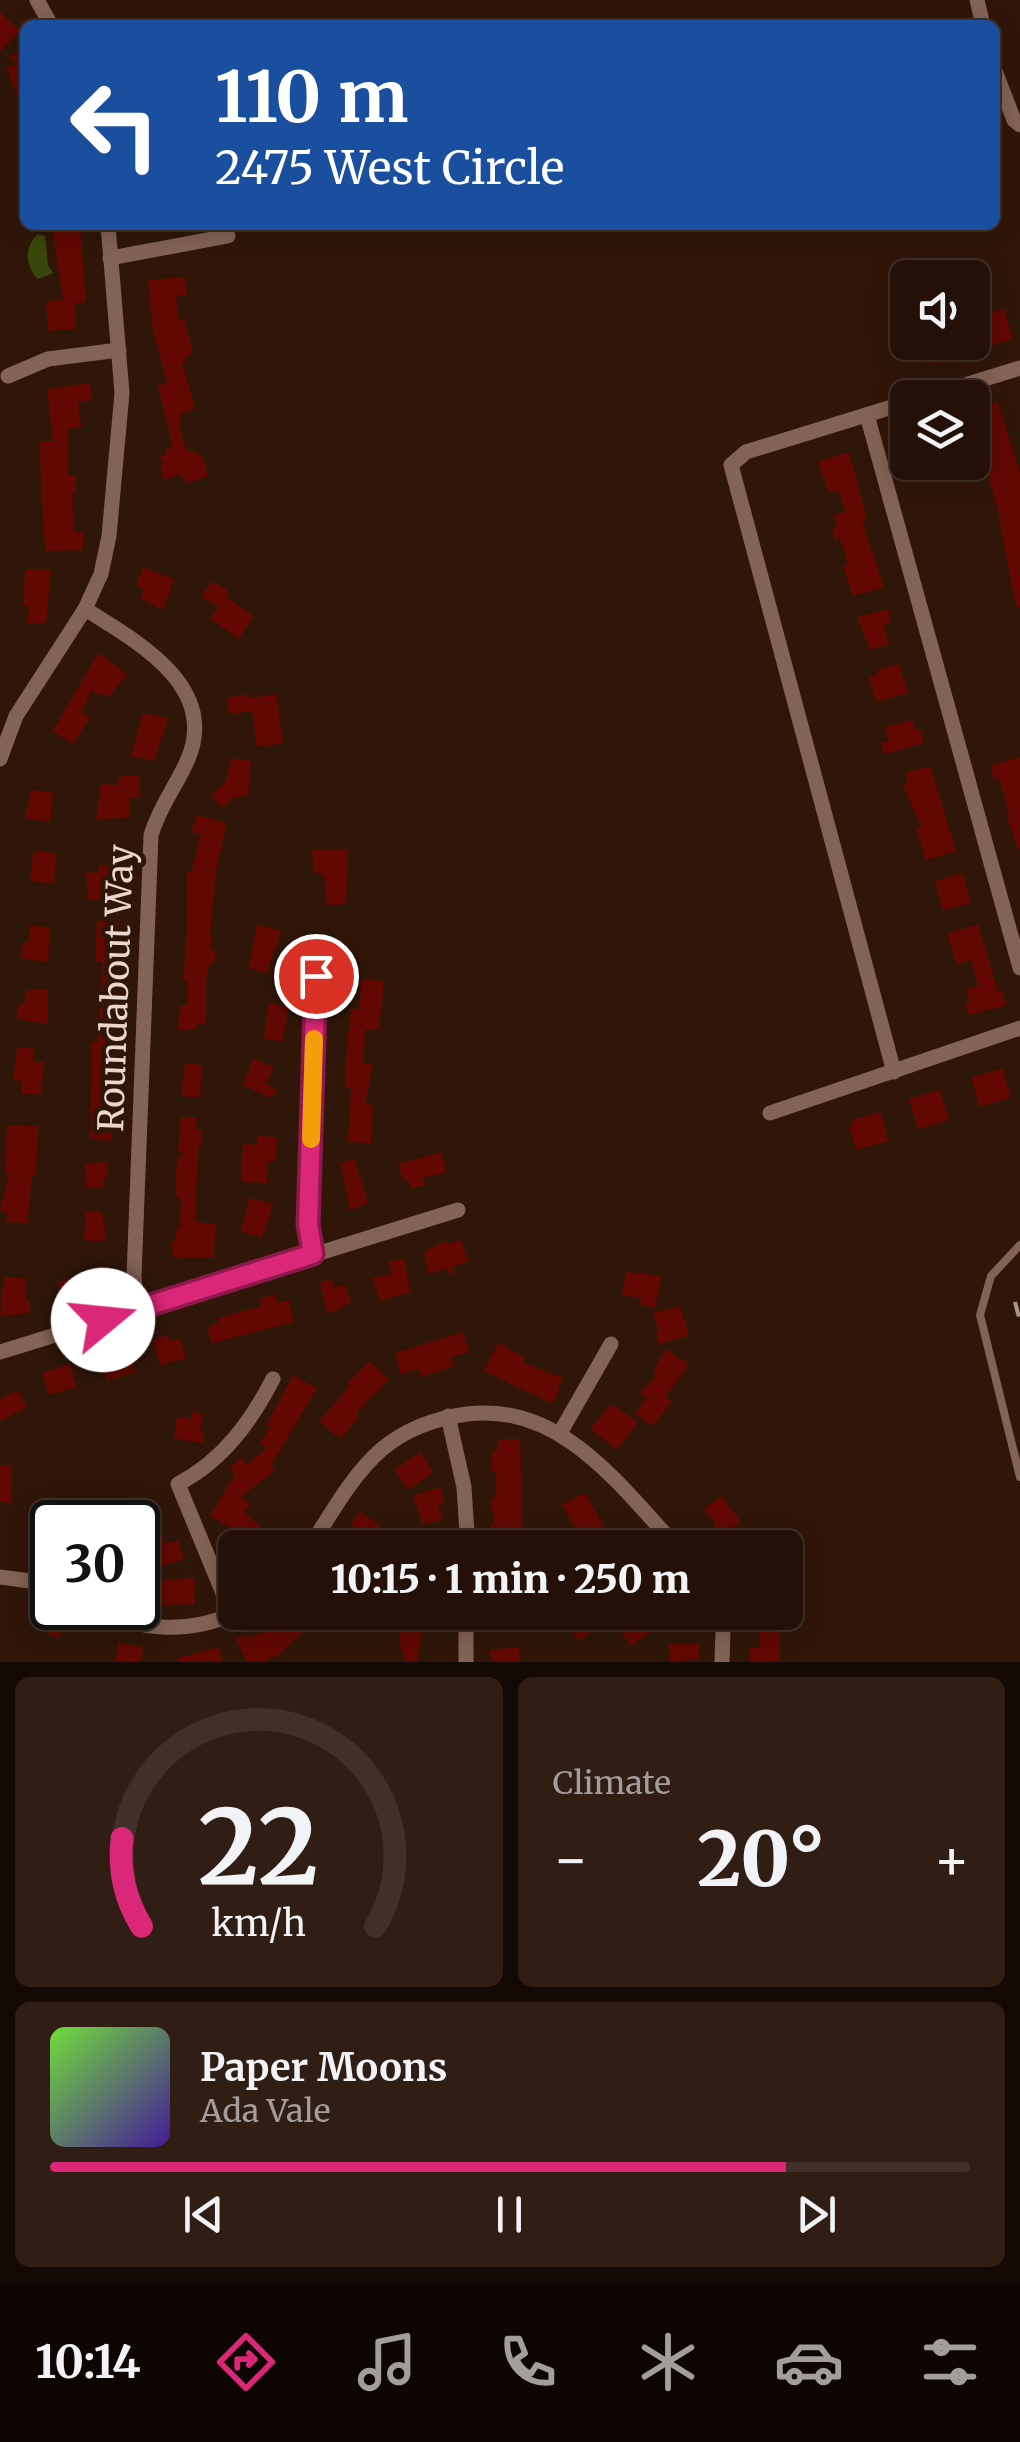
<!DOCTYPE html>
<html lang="en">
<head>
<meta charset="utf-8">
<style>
  body { margin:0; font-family:Merriweather,serif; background:#301e15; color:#f1f3f6; height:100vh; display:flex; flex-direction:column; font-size:38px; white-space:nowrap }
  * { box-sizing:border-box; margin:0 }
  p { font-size:32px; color:#a39d9b }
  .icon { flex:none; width:55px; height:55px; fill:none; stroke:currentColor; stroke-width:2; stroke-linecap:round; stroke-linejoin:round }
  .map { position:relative; height:1662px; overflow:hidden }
  .sheet { display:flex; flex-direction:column; gap:15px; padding:15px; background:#140904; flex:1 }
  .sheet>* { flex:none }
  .guide { position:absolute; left:20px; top:20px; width:980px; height:210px; border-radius:15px; box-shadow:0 5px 25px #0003,0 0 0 2px #413028; background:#1a4fa0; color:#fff; overflow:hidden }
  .tools { position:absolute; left:890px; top:260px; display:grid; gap:20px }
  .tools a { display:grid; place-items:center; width:100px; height:100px; border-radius:15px; background:#241007; box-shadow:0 5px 25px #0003,0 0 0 2px #413028; font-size:50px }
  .speed { position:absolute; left:30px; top:1500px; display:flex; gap:20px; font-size:50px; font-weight:700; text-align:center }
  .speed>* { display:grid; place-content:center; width:130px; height:130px; border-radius:50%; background:#241007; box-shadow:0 5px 25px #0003,0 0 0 2px #413028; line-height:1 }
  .speed .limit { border:5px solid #111; border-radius:15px; background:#fff; color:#111 }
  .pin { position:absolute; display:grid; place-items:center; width:85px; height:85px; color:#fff; margin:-42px; border:5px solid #fff; border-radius:50%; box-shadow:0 2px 10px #0007 }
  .me { position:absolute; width:110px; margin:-55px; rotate:73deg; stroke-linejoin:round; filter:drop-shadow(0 0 8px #0008) }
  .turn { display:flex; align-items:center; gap:35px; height:210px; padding:0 30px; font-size:45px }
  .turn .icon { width:130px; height:130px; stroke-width:2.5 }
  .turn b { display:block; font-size:70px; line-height:85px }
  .big { font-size:75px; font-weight:800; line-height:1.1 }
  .sheet .card { flex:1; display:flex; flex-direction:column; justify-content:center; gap:15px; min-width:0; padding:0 35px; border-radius:15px; background:#301e15 }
  .sheet .dial { align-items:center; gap:0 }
  .dial svg { height:260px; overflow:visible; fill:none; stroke:#413028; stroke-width:7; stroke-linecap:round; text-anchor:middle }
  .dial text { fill:#f1f3f6; stroke:none }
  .song { display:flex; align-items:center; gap:30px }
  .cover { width:120px; height:120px; border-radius:15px; background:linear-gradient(135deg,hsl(100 70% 55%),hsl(260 70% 35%)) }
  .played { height:10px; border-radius:5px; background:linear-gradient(90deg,#db2777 80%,#413028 80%) }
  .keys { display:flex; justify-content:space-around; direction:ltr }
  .heat { display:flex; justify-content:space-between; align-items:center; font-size:55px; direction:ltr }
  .sheet .tiles { flex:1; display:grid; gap:15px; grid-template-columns:1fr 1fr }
  .card:last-child { grid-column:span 2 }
  .trip { position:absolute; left:218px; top:1530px; width:585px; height:100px; border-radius:15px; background:#241007; box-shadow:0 5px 25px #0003,0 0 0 2px #413028; font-weight:800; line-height:100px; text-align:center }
  .tabs { display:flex; height:160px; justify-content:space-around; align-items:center; background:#0e0603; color:#a39d9b }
  .tabs .icon { width:70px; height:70px }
  .tabs .on { color:#db2777 }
  .tabs b { font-size:45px; color:#f1f3f6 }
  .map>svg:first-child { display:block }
  .green { fill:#3a470a }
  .building { fill:#620800 }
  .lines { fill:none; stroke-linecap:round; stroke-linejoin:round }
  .lane { stroke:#836354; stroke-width:8 }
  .street { stroke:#836354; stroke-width:15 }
  .rail { stroke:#ac978d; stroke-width:4; stroke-dasharray:15 8; stroke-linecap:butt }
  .route-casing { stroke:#8e194d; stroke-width:25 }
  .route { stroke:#db2777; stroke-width:18 }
  .slow { stroke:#f59e0b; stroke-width:18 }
  .labels { text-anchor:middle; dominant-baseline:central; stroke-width:10; stroke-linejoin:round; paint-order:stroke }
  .street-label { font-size:35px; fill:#ead7cf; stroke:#301609 }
</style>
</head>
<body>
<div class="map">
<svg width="1020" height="1662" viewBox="0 0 1020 1662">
  <rect width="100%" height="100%" fill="#301609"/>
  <path class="green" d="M38 234 45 236 48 265 53 273 38 279C25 267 24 246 38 234Z"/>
  <g class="building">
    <polygon points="0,12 20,31 0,52"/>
    <polygon points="25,50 25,114 24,115 6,67 17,64 9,56"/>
    <polygon points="80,230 86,302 75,303 76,329 48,331 46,301 63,300 53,232"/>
    <polygon points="185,277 187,295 176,295 178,320 184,318 193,354 185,356 186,362 182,363 195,408 179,415 182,423 178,424 186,450 196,452 203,458 208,476 188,483 179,474 163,480 161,465 164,464 160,456 167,454 165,449 173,446 158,386 167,383 152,325 148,280"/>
    <polygon points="1004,309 1013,339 931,364 924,342 972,342 972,318"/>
    <polygon points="90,383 92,400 78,402 81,427 68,429 68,475 76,475 76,493 72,492 74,532 83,532 83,550 45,551 39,441 53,441 47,389"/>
    <polygon points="998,402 1020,474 1020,606 1016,607 997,506 983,459 987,458 981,436 977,437 972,422 976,417 974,409"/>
    <polygon points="849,452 867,520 862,521 884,587 853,596 843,566 848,564 840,538 835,540 832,529 837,527 834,515 846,512 839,490 829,493 818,462"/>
    <polygon points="143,567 174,579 163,610 140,598 145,589 136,586"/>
    <polygon points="25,569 51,569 46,623 27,623 30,605 23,605"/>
    <polygon points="212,581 228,590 226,597 254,616 239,639 210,619 219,607 201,597"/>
    <polygon points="888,609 891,622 884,625 889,644 870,650 857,617"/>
    <polygon points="98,653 127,674 109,697 91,691 81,712 90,718 73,744 53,731"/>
    <polygon points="899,664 908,693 876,702 869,677 878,675 877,670"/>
    <polygon points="248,694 249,698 276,694 283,743 257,747 252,711 229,714 227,698"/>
    <polygon points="143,713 168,718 154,761 131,756"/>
    <polygon points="912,720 915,730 920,729 924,743 885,754 881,743 889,741 885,727"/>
    <polygon points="1020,757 1020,849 1018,849 1006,814 1009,813 999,778 994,779 990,766"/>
    <polygon points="231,758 251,761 248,796 235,797 222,808 211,794 226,783"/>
    <polygon points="930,766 956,851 926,860 916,829 921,827 903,784 908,782 905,773"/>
    <polygon points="121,775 140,776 139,798 129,798 130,818 96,819 101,784 117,785"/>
    <polygon points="31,790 53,792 50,822 25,818"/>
    <polygon points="197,815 227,823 216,869 210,934 212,934 210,950 216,951 214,964 209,964 206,981 206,1023 197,1023 196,1030 178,1029 180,1006 187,1005 188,981 183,981 187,934 187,871 192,871 201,834 191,832"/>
    <polygon points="312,850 348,850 346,904 327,905 324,875 314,872"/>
    <polygon points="33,851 56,853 54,883 30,882"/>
    <polygon points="99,866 116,866 116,888 109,889 110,899 88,900 86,873 99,872"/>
    <polygon points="962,873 971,903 943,910 935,881"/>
    <polygon points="97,921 119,922 119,980 122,980 115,1026 110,1025 112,1056 117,1058 110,1100 116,1100 111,1141 90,1138 92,1042 98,1041 103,962 95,962"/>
    <polygon points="257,924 281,931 267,973 249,968"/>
    <polygon points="978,924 998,992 1002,990 1006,1005 969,1015 965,1003 970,1002 966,989 978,986 971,960 957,965 947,934"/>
    <polygon points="30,926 50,927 48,962 20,958 24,941 29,941"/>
    <polygon points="361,979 384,981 379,1029 365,1030 363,1063 373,1065 365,1104 373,1105 371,1143 348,1142 351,1088 345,1088 347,1046 351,1008 359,1010"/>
    <polygon points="48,989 48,1024 17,1019 19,1004 25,1004 27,990"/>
    <polygon points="269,1003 289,1007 282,1042 264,1038"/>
    <polygon points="17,1047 33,1048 33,1061 44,1062 41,1094 21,1093 22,1081 13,1080"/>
    <polygon points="253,1058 274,1068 266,1083 277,1090 270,1098 243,1085"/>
    <polygon points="185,1063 202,1065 200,1097 181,1096"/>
    <polygon points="1002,1068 1011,1097 980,1107 971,1078"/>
    <polygon points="940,1090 949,1120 918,1129 909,1099"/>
    <polygon points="880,1112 888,1141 856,1150 849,1126 853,1126 851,1120"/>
    <polygon points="181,1117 197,1117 196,1129 202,1131 201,1147 198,1147 195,1222 216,1224 213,1258 173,1257 172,1241 176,1242 176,1230 180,1230 181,1199 176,1197 175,1166 178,1166 178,1158 182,1158 182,1151 178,1150"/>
    <polygon points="7,1125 38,1126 36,1175 32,1175 27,1223 6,1222 8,1213 0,1211 9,1174 5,1174"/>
    <polygon points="258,1136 277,1137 276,1161 268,1161 267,1183 241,1182 243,1144 258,1145"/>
    <polygon points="441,1152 446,1172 423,1178 425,1185 411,1189 408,1179 403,1180 398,1164"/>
    <polygon points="354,1158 368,1203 350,1210 341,1164"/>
    <polygon points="107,1162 108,1177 103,1179 103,1188 86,1187 85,1163"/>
    <polygon points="249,1198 273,1204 262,1238 241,1231"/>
    <polygon points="86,1212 102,1212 106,1237 102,1241 84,1240"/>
    <polygon points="446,1240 447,1244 461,1240 468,1261 452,1267 454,1273 449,1275 446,1268 429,1274 424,1252"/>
    <polygon points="404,1258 410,1292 380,1301 372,1278 392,1274 388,1262"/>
    <polygon points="98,1267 103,1285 80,1295 80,1303 67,1307 56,1283"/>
    <polygon points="626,1272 661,1276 655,1308 640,1304 641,1298 622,1295"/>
    <polygon points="4,1277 26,1278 26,1300 30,1302 29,1313 0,1316"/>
    <polygon points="332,1279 334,1288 345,1284 351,1302 328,1314 320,1282"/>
    <polygon points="275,1294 278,1303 289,1300 294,1322 212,1343 207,1328 219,1322 218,1318 262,1306 259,1299"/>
    <polygon points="680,1306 689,1336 659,1344 656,1332 659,1331 653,1313"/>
    <polygon points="463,1332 469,1352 451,1357 454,1366 421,1377 418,1369 401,1374 395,1353"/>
    <polygon points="168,1335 170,1341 180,1338 186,1358 160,1365 153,1340"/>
    <polygon points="498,1343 526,1358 523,1362 563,1378 553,1404 484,1371"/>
    <polygon points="128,1346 136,1372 107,1381 99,1355"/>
    <polygon points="665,1349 689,1364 666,1396 672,1402 653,1426 635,1414 647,1398 640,1393 657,1375 653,1373"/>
    <polygon points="370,1361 389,1380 356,1413 360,1416 340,1439 319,1421 350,1386 347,1383"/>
    <polygon points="70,1364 76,1387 49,1395 42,1373"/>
    <polygon points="293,1375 317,1388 271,1465 275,1470 241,1497 250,1503 244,1512 285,1548 238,1548 247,1537 210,1516 235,1474 230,1467 241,1458 246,1465 267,1448 260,1443 271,1426 267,1424"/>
    <polygon points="18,1390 27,1407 0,1421 0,1399"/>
    <polygon points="611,1404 638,1422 617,1450 590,1429"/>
    <polygon points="192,1412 203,1414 200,1431 204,1432 203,1443 174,1438 177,1417 191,1419"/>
    <polygon points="500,1439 520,1439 523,1548 490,1548 490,1525 494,1525 491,1499 495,1498 496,1471 492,1471 491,1452 496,1451"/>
    <polygon points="421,1452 433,1472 409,1490 394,1469"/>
    <polygon points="0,1465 12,1465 11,1503 0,1502"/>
    <polygon points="440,1487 445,1502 438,1505 443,1519 423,1525 413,1496"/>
    <polygon points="585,1493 605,1529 581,1539 562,1504"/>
    <polygon points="136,1496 145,1506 138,1511 156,1535 161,1534 165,1544 178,1540 184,1559 156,1568 142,1522 125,1522 116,1511"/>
    <polygon points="721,1496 741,1522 732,1529 743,1548 722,1548 709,1531 716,1524 704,1509"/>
    <polygon points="360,1511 386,1531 372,1548 340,1548 355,1528 350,1524"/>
    <polygon points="194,1578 195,1604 157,1605 156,1580"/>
    <polygon points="47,1608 69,1620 58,1639 36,1626"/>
    <polygon points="279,1612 310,1612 317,1620 278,1655 263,1662 247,1662 236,1639 246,1634 248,1638 277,1625 272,1618"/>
    <polygon points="402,1612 433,1614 431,1627 422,1628 417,1662 406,1662 399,1641"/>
    <polygon points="502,1612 519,1612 517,1632 497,1631 497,1616"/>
    <polygon points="558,1612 583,1612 587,1618 598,1612 604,1623 579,1641"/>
    <polygon points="631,1612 680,1612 631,1646 615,1624"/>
    <polygon points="760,1630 780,1630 780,1662 750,1662 750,1648 760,1648"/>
    <polygon points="119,1642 144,1648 140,1662 115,1662"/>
    <polygon points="699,1643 699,1659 670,1662 669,1644"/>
    <polygon points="219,1647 223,1662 179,1662 178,1658"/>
    <polygon points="519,1647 520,1662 491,1661 490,1650"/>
  </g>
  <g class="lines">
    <polyline class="lane" points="1020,1245 991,1276 980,1315 1020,1477"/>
    <g class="street">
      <polyline points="37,0 51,25"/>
      <polyline points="977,0 983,25"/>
      <polyline points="995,71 1014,120 1020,125"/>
      <polyline points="110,258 228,236"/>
      <polyline points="8,376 48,359 119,350"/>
      <polyline points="923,398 1020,368"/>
      <polyline points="867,415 1020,968"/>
      <path d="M85 609C136 641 219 686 188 759 176 787 161 803 151 835L134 1276 137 1309"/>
      <polyline points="0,759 16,716 85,609 101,574 109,536 122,393 108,225"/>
      <polyline points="894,1072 731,465 746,452 908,402"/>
      <polyline points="770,1113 1020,1028"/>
      <polyline points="313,1255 308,1224 316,975"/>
      <polyline points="0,1352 458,1210"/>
      <polyline points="448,1416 464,1487 468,1548"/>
      <polyline points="560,1433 611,1344"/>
      <path d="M309 1548C331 1514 352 1475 382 1449 406 1429 437 1418 467 1414 561 1402 620 1486 678 1548"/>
      <polyline points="0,1577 52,1584"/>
      <path d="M96 1608C140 1632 191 1634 237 1612"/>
      <polyline points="466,1612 466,1662"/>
      <polyline points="720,1612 723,1629 722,1662"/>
      <path d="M232 1615 178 1484C222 1461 250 1423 273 1379"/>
    </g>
    <polyline class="rail" points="1015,1302 1020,1321"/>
  </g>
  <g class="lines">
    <defs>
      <polyline id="route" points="103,1320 313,1254 308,1224 316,976"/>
    </defs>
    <use href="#route" class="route-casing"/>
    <use href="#route" class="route"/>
    <polyline class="slow" points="311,1139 314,1039"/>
  </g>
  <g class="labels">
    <g class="street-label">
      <text transform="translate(116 988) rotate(-88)">Roundabout Way</text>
    </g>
  </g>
</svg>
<div class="tools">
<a><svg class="icon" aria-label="sound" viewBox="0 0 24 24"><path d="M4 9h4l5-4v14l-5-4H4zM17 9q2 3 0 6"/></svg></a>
<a><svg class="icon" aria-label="layers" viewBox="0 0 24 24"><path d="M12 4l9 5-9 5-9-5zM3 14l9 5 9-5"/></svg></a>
</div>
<div class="speed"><div class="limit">30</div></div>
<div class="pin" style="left:316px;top:976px;background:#d93025"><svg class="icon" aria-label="arrive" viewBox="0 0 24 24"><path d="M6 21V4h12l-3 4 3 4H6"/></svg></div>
<svg class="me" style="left:103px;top:1320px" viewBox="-20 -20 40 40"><circle r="19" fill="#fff"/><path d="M0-13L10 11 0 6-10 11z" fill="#db2777"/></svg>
<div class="trip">10:15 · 1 min · 250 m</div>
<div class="guide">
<div class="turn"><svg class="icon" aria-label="left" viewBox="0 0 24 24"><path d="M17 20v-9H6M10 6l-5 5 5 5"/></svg><div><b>110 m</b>2475 West Circle</div></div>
</div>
</div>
<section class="sheet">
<div class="tiles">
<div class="card dial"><svg viewBox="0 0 100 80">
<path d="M14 69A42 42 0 1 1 86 69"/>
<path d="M14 69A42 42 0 0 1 8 42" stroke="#db2777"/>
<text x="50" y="56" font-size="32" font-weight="700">22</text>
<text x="50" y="72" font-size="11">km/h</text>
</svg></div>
<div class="card"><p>Climate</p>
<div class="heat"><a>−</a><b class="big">20°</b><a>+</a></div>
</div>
<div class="card">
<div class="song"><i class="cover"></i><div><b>Paper Moons</b><p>Ada Vale</p></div></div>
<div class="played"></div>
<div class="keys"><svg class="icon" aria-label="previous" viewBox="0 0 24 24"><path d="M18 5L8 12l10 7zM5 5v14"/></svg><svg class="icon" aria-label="pause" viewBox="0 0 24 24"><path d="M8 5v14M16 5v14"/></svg><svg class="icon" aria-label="next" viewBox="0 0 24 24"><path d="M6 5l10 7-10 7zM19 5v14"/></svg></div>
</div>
</div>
</section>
<nav class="tabs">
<b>10:14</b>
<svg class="icon on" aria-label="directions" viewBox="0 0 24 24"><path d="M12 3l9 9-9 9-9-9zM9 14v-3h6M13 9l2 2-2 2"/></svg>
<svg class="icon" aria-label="music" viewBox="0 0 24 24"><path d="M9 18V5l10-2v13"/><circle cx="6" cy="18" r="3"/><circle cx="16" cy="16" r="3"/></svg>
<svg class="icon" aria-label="phone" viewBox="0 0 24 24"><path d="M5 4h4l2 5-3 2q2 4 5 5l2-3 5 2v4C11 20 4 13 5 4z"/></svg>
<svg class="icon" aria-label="climate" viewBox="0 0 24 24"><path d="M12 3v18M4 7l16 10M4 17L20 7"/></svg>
<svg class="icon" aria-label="car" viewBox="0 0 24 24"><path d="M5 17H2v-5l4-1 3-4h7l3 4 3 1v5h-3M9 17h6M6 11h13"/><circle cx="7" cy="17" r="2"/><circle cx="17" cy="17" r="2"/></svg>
<svg class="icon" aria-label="filters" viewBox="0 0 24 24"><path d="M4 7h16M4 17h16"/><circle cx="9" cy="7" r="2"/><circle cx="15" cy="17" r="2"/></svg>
</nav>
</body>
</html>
